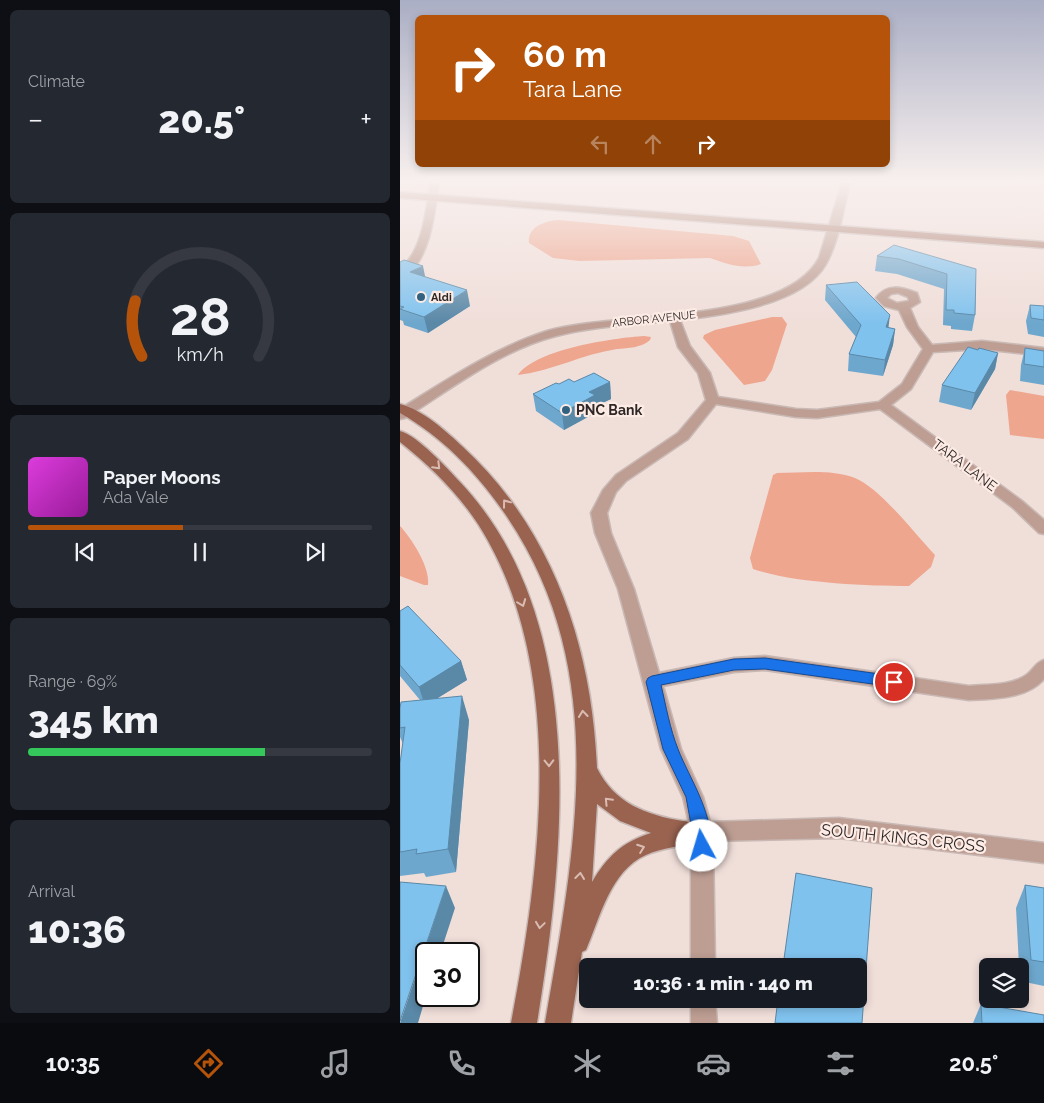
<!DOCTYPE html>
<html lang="en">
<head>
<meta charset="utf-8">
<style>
  body { margin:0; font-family:Raleway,sans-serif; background:#242831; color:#f1f3f6; height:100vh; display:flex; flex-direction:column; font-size:19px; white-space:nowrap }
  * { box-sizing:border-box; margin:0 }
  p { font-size:16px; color:#9ea1a6 }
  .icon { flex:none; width:28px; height:28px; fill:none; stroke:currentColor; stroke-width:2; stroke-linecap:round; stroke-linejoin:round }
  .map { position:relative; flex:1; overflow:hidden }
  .drawer { display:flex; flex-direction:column; gap:10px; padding:10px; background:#0d0f14; width:400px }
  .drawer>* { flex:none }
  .top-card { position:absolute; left:15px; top:15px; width:475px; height:152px; border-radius:8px; box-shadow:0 2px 8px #0003; background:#b45309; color:#fff; overflow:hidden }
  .tools { position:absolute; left:579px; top:958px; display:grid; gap:10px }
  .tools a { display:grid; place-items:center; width:50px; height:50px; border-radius:8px; background:#171b24; box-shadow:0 2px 8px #0003; font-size:25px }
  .speed { position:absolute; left:15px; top:942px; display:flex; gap:10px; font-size:25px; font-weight:700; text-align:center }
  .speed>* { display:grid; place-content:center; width:65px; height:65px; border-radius:50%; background:#171b24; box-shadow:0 2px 8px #0003; line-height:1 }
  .speed .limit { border:2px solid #111; border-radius:8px; background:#fff; color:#111 }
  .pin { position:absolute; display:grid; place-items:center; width:42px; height:42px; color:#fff; margin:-21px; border:2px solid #fff; border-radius:50%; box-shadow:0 1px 5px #0007 }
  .me { position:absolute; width:55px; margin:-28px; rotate:354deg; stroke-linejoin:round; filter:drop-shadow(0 0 4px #0008) }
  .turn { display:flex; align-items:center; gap:18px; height:105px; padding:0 25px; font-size:22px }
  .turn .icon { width:65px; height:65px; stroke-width:2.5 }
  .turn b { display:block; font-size:35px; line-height:42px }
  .lanes { display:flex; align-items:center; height:48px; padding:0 25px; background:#0003; justify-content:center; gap:25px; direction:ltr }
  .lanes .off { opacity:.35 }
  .big { font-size:38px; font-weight:800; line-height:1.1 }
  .drawer .card { flex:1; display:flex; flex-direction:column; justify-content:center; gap:8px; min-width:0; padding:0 18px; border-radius:8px; background:#242831 }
  .drawer .dial { align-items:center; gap:0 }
  .dial svg { height:130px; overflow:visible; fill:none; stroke:#363941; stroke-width:7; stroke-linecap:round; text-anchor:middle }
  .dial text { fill:#f1f3f6; stroke:none }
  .song { display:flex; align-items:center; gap:15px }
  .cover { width:60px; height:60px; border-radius:8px; background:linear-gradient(135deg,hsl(300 70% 55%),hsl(300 70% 35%)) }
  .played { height:5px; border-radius:2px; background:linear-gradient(90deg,#b45309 45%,#363941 45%) }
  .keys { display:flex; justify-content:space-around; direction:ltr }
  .heat { display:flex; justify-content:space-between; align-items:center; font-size:28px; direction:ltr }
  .charge { height:8px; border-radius:4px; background:linear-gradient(90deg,#34c759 69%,#363941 0) }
  .trip { position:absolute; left:179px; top:958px; width:288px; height:50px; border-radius:8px; background:#171b24; box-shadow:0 2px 8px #0003; font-weight:800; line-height:50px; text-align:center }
  .tabs { display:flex; height:80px; justify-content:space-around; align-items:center; background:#090b0e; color:#9ea1a6 }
  .tabs .icon { width:35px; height:35px }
  .tabs .on { color:#b45309 }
  .tabs b { font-size:22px; color:#f1f3f6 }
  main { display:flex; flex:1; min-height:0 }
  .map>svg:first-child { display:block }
  .water { fill:#eea68e }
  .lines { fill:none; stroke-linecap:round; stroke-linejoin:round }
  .street-casing { stroke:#c9b9b5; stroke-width:3 }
  .secondary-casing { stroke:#c9b9b5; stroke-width:3 }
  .primary-casing { stroke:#c9b9b5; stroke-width:3 }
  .street { fill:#be9e93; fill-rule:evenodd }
  .secondary { fill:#aa7c6c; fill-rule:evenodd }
  .primary { fill:#9a6350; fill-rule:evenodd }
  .wall { fill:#6ea7cd }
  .shaded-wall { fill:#5a88a7 }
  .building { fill:#80c2ee; stroke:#5a88a7 }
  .oneway { stroke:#dabcb2 }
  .route { fill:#1a73e8; stroke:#114b97 }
  .poi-dot { fill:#326281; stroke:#fdece6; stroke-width:2 }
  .labels { text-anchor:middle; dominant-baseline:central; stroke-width:4.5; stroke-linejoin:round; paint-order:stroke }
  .far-poi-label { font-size:11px; font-weight:bold; fill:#2d2624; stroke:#fdece6; text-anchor:start }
  .far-street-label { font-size:11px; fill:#2d2624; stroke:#fdece6 }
  .poi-label { font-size:14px; font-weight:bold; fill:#2d2624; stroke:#fdece6; text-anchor:start }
  .street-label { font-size:14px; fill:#2d2624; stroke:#fdece6 }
  .near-street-label { font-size:16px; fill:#2d2624; stroke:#fdece6 }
</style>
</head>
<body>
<main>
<section class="drawer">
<div class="card"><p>Climate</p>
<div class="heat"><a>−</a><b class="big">20.5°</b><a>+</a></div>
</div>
<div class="card dial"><svg viewBox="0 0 100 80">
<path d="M14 69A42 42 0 1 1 86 69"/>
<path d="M14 69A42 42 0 0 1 10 35" stroke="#b45309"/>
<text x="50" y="56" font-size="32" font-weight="700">28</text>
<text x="50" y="72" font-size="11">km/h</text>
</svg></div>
<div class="card">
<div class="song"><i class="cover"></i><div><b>Paper Moons</b><p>Ada Vale</p></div></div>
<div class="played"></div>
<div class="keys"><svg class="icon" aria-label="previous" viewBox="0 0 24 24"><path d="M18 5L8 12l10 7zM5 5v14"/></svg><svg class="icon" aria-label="pause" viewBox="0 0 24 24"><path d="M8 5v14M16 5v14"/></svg><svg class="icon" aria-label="next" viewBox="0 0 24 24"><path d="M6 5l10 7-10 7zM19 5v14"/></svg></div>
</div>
<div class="card"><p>Range · 69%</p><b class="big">345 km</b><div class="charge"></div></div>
<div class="card"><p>Arrival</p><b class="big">10:36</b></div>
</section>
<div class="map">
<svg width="644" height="1023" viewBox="0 0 644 1023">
  <rect width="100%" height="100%" fill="#f0ded9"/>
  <g class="water">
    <path d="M158 220 333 236 349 241 361 264C344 270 326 264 310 258L180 261 153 258 129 243C127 227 145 221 158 220Z"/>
    <polygon points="372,317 382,317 387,324 372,370 365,381 344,385 303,338 304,335 315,330"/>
    <path d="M244 336 251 337 250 340C241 348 228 348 217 349 183 354 152 371 118 375 136 349 214 338 244 336Z"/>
    <polygon points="610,390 644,396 644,439 610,435 606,395"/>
    <path d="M414 472C428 472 442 473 455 478 480 488 516 535 535 555L531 567 509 586C465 586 394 583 353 569L350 558 373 475 377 473Z"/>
    <path d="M0 526C12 539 30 567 28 585H24L0 576Z"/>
  </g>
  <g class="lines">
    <defs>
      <g id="street">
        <path d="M31 180H39C36 205 30 269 0 277V269C24 250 26 208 31 180Z"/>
        <path d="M443 180H451C443 208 440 239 426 264 403 305 323 315 280 320L290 346 310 373 318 397 396 409 417 410 479 402 502 384 523 349 507 327 499 310 484 306 476 298C487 283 501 287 517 293L520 302 510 308 518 327 532 345 582 341 644 348V356L582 349 533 352 511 389 491 405 622 501 644 520V534L639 533 612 507 480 409 417 418 396 417 316 404 288 439 226 481 216 492 207 513 211 533 234 589 259 673 334 658 365 656 569 686C586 684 608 686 623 677 632 673 634 663 644 660V679C627 699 593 699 569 700L365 670 334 672 263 686 281 749 303 797 310 822 439 818 644 843V863L439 838 313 841 315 966H291V832L283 797 261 749 218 589 195 533 191 513 203 490 216 475 278 433 306 400 298 373 278 347 270 321C232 325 193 326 156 336 101 350 52 388 5 418L0 419V409C47 380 94 348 147 331 214 311 384 325 419 258ZM498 293 508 297 509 301 497 303 487 298 491 294Z"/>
        <polygon points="291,999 315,999 317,1023 291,1023"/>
      </g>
      <polygon id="secondary" points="0,192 644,242 644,248 0,198"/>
      <g id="primary">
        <path d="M0 404C23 410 46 431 63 447 153 530 192 647 197 768 214 803 246 815 283 821 287 821 291 823 295 824 301 824 303 823 310 825L313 832 310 839 302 842C284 846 263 847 246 855 210 871 200 918 186 950L182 952 171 1023H145C175 850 213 667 103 511 76 472 42 437 0 413ZM197 804 220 821 251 833C222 842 207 857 192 882Z"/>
        <path d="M0 431C18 436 47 468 60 482 190 620 165 851 137 1023H111C141 867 168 665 78 524 57 492 29 465 0 442Z"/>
      </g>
    </defs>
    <use href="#street" class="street-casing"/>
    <use href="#secondary" class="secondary-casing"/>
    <use href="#primary" class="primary-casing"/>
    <use href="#street" class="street"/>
    <use href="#secondary" class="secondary"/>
    <use href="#primary" class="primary"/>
  </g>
  <g class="wall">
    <polygon points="477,256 576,269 575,315 572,331 551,329 551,326 543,325 544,289 497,274 475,271"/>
    <polygon points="0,262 25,277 70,306 28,333 4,325 3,321 0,320"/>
    <polygon points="426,285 489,328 495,329 493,345 483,376 448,371 449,354 456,337 425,300"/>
    <polygon points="630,305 644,306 644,337 628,334 626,321"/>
    <polygon points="625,348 644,351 644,385 620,381 621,365"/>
    <polygon points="578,350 598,353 595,369 571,410 539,402 542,385"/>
    <polygon points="174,382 210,382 211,399 196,406 197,412 164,430 136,411 133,394 159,384"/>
    <polygon points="0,611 61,661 67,680 37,698 69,720 56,872 26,877 24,873 0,876 0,763 3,744 0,737 0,708 20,700 0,676"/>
    <polygon points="625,885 644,888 644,986 620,981 620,966 619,966 616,908"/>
    <polygon points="581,1004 644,1023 573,1023"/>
  </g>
  <g class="shaded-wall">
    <polygon points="23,266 26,281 10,272"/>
    <polygon points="67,290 70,306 28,333 24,317"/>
    <polygon points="490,315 488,331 486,327"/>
    <polygon points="495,329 493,345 483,376 485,360"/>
    <polygon points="598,353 595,369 571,410 575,393"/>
    <polygon points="210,382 211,399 196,406 197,412 164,430 162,413 189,392"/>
    <polygon points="61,661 67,680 25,706 19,687"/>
    <polygon points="62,696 69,720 56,872 48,849"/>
    <polygon points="46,886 55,908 40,954 26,954 26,996 18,1023 0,1023"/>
  </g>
  <g class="building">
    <polygon points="494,245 576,269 575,315 554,313 554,310 546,310 547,274 499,259 477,256"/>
    <polygon points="4,260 23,266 10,272 67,290 24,317 0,309 4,307 0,306 0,262"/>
    <polygon points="457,282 490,315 486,327 495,329 485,360 449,354 461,325 426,285"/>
    <polygon points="630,305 644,306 644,320 631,318"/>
    <polygon points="568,347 578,350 579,348 598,353 575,393 542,385"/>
    <polygon points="625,348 644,351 644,367 624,364"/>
    <polygon points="194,373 210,382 189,392 195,395 162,413 133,394 156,383 159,384 169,379 174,382"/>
    <polygon points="8,606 61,661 19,687 0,665 0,611"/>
    <polygon points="62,696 48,849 16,854 17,849 0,852 0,763 5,727 0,728 0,708 1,702"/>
    <polygon points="396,873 472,888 462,1023 375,1023 378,999 458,999 458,966 383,966"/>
    <polygon points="0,882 46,886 0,1021"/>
    <polygon points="625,885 644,888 644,962 631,960"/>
    <polygon points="581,1004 644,1015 644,1023 582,1023"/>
  </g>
  <defs><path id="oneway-chevron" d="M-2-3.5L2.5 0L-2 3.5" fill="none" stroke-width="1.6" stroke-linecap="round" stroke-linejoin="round" transform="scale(1.25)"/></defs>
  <g class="oneway">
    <use href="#oneway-chevron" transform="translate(37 466) rotate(45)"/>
    <use href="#oneway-chevron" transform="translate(106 503) rotate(-127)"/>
    <use href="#oneway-chevron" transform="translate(122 603) rotate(69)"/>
    <use href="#oneway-chevron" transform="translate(183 714) rotate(-96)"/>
    <use href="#oneway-chevron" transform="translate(149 763) rotate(89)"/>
    <use href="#oneway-chevron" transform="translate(208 801) rotate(-134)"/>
    <use href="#oneway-chevron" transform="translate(241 848) rotate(-20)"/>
    <use href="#oneway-chevron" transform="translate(180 876) rotate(-83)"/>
    <use href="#oneway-chevron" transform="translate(140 925) rotate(98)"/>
  </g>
  <linearGradient id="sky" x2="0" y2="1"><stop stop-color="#aaaec4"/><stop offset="0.56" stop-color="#f8f0ee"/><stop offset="1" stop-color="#f8f0ee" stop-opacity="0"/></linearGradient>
  <rect width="644" height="323" fill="url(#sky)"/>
  <path class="route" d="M365 658 494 676 499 678 501 682 499 686 494 687 365 669 334 670 261 685C266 706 270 729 278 749 288 776 320 823 307 852L302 854 296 852 286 797 263 749 246 682 248 678 252 676 334 659Z"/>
  <g class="poi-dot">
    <circle cx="21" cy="297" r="5"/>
    <circle cx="166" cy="410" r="5"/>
  </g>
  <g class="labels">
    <g class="far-poi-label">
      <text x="31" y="297">Aldi</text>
    </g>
    <g class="far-street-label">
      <text transform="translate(254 319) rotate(-6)">ARBOR AVENUE</text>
    </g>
    <g class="poi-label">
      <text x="176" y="410">PNC Bank</text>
    </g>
    <g class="street-label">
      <text transform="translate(565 465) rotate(37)">TARA LANE</text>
    </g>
    <g class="near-street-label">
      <text transform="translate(503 838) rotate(6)">SOUTH KINGS CROSS</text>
    </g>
  </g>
</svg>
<div class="tools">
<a><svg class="icon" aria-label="layers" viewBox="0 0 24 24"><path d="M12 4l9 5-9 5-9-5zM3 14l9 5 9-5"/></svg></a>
</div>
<div class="speed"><div class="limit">30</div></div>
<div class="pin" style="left:494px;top:682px;background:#d93025"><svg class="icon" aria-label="arrive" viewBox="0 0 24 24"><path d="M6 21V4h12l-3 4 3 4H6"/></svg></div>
<svg class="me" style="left:302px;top:846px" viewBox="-20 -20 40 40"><circle r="19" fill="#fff"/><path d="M0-13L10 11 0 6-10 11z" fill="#1a73e8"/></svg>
<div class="trip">10:36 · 1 min · 140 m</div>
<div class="top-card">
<div class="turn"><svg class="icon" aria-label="right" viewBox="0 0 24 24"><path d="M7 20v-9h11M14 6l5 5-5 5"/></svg><div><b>60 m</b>Tara Lane</div></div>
<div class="lanes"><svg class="icon off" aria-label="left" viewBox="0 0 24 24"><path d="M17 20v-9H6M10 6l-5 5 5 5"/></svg><svg class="icon off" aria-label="ahead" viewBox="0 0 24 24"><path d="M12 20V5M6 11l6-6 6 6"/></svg><svg class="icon" aria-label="right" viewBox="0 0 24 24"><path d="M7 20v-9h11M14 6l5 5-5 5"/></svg></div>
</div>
</div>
</main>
<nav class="tabs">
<b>10:35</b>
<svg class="icon on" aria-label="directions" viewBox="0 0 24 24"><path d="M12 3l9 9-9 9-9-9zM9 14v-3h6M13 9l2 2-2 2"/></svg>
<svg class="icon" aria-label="music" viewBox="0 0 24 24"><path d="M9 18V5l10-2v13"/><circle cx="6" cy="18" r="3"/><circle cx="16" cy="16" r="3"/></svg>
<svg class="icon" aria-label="phone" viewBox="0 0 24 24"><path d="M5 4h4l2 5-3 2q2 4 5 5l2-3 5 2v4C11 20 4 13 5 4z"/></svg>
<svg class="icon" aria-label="climate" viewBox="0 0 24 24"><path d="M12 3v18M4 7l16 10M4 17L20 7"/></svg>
<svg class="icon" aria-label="car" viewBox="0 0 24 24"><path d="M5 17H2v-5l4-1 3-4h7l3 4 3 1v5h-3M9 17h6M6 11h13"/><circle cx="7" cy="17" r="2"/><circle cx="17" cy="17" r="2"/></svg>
<svg class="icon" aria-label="filters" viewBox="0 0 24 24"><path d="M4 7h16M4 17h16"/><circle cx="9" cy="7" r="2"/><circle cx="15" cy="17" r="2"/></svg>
<b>20.5°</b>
</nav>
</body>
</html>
